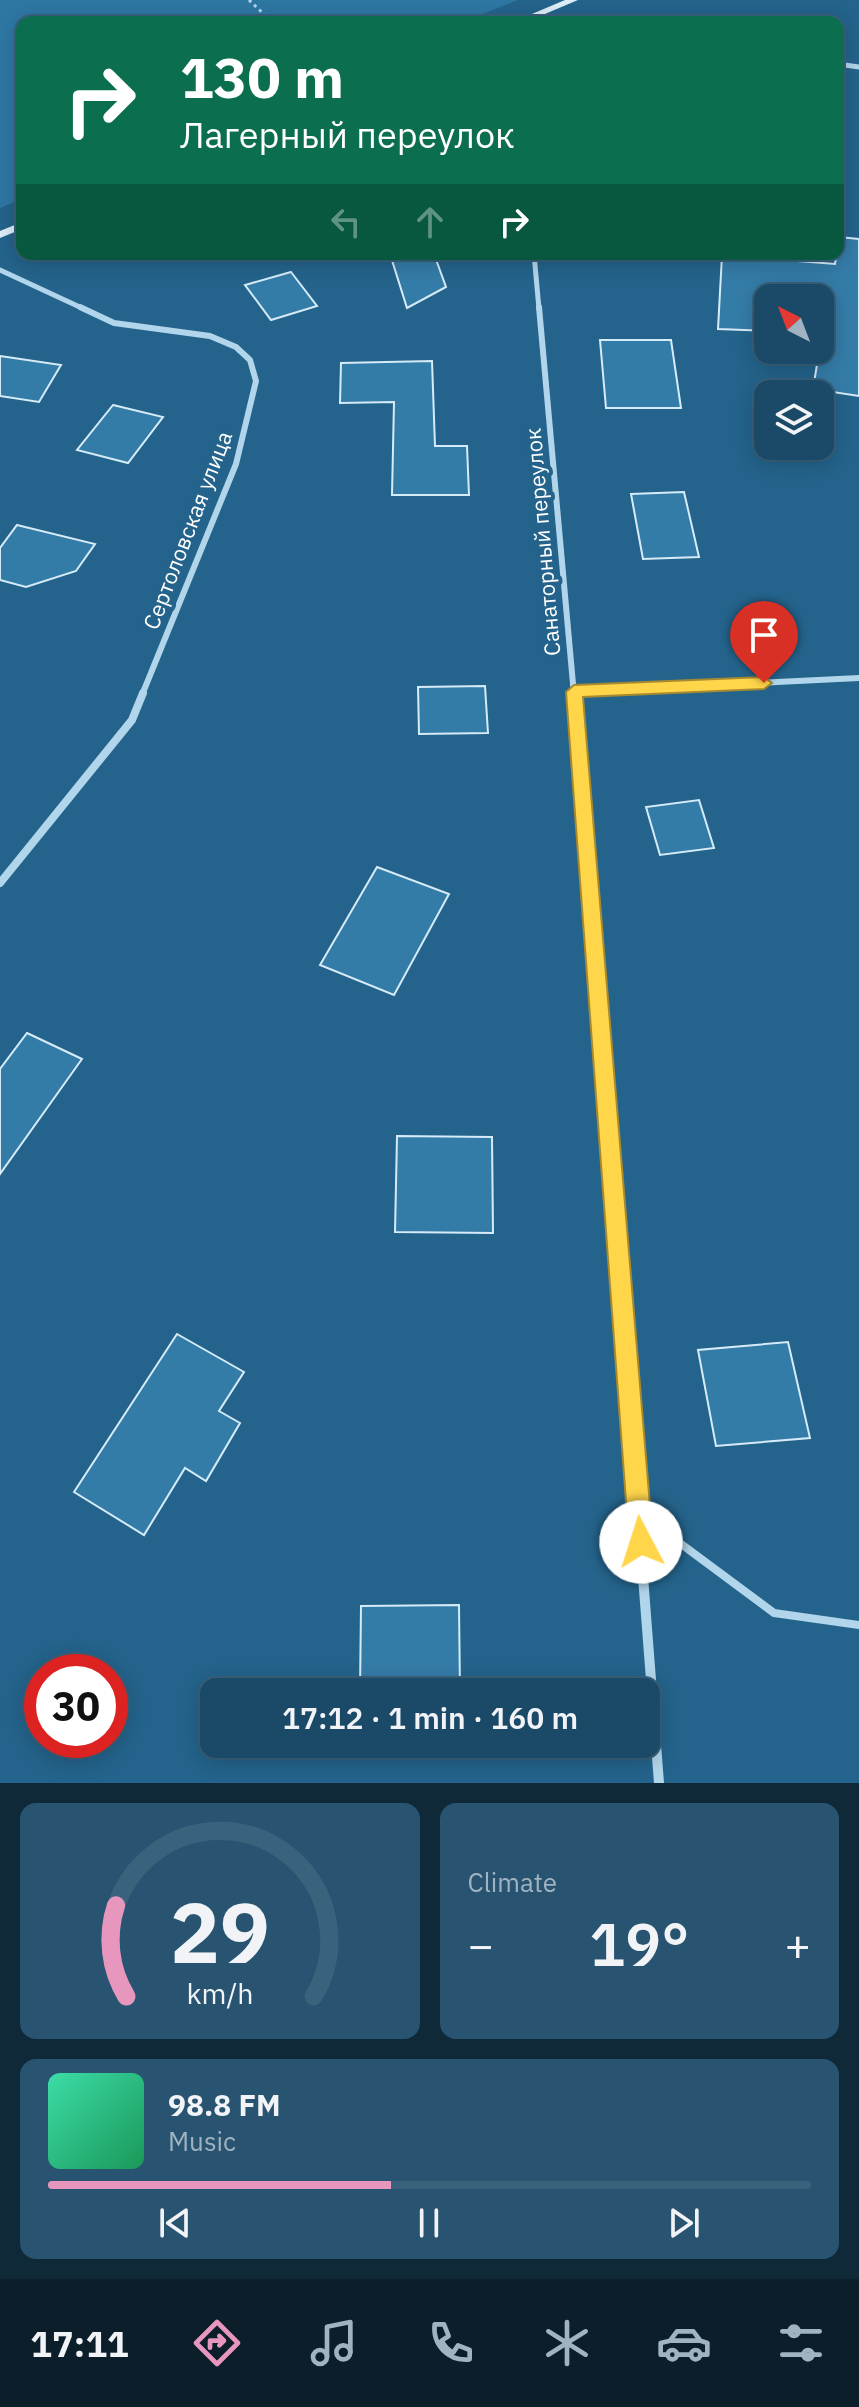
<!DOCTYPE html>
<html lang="en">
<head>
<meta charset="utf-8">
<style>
  body { margin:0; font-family:"IBM Plex Sans",sans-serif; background:#285471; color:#f1f3f6; height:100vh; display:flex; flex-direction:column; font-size:30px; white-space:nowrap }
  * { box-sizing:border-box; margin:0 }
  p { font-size:26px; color:#a0b3c0 }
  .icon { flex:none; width:44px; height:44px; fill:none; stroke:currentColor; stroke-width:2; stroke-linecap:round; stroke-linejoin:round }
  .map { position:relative; height:1783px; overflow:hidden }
  .details { display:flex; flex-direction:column; gap:20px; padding:20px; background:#0f2939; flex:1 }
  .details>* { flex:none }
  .hud { position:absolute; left:16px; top:16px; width:828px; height:244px; border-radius:16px; box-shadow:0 4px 20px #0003,0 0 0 2px #39627c; background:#0b6e4f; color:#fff; overflow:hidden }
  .needle { width:52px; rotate:318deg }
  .controls { position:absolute; left:754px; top:284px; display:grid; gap:16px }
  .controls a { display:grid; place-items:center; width:80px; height:80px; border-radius:16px; background:#1b4a68; box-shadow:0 4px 20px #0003,0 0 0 2px #39627c; font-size:40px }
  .speed { position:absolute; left:24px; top:1654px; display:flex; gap:16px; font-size:40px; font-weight:700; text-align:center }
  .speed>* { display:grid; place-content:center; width:104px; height:104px; border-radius:50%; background:#1b4a68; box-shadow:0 4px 20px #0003,0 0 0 2px #39627c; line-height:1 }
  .speed .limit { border:12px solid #d22; background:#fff; color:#111 }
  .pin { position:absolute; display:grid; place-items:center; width:68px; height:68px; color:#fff; margin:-82px -34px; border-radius:50% 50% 50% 0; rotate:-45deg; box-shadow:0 0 8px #0007 }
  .pin .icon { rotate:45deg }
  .me { position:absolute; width:88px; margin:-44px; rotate:355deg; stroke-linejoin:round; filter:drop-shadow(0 0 6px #0008) }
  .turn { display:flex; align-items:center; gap:28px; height:168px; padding:0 32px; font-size:36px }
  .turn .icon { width:104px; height:104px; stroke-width:2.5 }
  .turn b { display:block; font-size:56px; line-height:68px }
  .lanes { display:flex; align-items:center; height:76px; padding:0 32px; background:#0003; justify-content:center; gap:40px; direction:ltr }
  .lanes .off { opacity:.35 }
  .big { font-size:60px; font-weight:600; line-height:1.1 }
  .details .widget { flex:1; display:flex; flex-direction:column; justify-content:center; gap:12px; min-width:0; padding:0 28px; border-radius:16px; background:#285471 }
  .details .dial { align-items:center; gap:0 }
  .dial svg { height:208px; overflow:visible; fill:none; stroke:#39627c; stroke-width:7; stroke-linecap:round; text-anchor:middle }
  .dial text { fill:#f1f3f6; stroke:none }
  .song { display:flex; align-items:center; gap:24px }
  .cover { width:96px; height:96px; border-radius:12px; background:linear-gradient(135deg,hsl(160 70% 55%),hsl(150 70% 35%)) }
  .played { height:8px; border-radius:4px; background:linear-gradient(90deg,#e797bd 45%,#39627c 45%) }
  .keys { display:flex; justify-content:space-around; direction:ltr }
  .heat { display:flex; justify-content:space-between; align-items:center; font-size:44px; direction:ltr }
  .details .tiles { flex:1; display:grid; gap:20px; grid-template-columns:1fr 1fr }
  .widget:last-child { grid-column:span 2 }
  .trip { position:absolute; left:200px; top:1678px; width:460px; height:80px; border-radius:16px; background:#1b4a68; box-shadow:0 4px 20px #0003,0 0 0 2px #39627c; font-weight:600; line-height:80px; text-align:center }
  .tab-bar { display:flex; height:128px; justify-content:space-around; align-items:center; background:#0b1e2a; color:#a0b3c0 }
  .tab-bar .icon { width:56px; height:56px }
  .tab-bar .current { color:#e797bd }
  .tab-bar b { font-size:36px; color:#f1f3f6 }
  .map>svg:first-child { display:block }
  .green { fill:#2e77a3 }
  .building { fill:#347ca8; stroke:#d6ebf8; stroke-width:2 }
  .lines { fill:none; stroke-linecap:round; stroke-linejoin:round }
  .path { stroke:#b1d5ea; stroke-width:3; stroke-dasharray:3 4; stroke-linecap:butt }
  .service { stroke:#b1d5ea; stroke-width:8 }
  .minor-far3 { stroke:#b1d5ea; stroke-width:5 }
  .minor-far2 { stroke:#b1d5ea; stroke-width:6 }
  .minor-far1 { stroke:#b1d5ea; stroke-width:8 }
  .minor { stroke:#b1d5ea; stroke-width:10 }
  .secondary { fill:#dcedf8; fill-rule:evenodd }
  .route { fill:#ffd54a; stroke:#a68a30; stroke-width:2 }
  .labels { text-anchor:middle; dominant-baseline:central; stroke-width:8; stroke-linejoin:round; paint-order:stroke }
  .street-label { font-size:22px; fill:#fff; stroke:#24638b }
</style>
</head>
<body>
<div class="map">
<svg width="859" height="1783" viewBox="0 0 859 1783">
  <rect width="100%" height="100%" fill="#24638b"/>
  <polygon class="green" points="0,0 518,0 462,22 22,22 22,199 0,208"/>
  <g class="building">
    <polygon points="839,237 859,239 859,396 813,389 822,334 820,298 768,298 768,331 718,329 722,255 835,264"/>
    <polygon points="390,254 434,254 446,287 407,308"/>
    <polygon points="291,272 317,306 271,320 245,285"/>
    <polygon points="600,340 671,340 681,408 606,408"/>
    <polygon points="0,356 61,365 39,402 0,396"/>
    <polygon points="432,361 435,446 467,446 469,495 392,495 394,402 340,403 341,363"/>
    <polygon points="113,405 163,417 128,463 77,450"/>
    <polygon points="684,492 699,557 643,559 631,494"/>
    <polygon points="17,525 95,544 76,571 26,587 0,580 0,548"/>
    <polygon points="485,686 488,733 419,734 418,687"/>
    <polygon points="699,800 714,848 660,855 646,807"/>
    <polygon points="377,867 449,894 394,995 320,965"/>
    <polygon points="27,1033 82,1059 0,1174 0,1069"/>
    <polygon points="397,1136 492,1137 493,1233 395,1232"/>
    <polygon points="177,1334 244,1372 219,1411 240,1423 206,1481 185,1468 144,1535 74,1492"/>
    <polygon points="788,1342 810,1438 716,1446 698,1350"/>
    <polygon points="459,1605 460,1692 360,1692 361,1606"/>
  </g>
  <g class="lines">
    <polyline class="path" points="249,0 272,22"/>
    <polyline class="service" points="638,1512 774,1613 859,1625"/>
    <g class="minor-far3">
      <polyline points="838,64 859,67"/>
      <polyline points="534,254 539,309"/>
      <polyline points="0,270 84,309"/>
    </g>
    <g class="minor-far2">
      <polyline points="80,307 114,323 210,336 236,347 250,360 256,381 236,464 142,695"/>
      <polyline points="539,307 574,695"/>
      <polyline points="574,692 859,678"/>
    </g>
    <g class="minor-far1">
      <polyline points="574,693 612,1179"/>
      <polyline points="0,883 132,720 143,693"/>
    </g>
    <polyline class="minor" points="612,1177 659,1783"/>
    <g class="secondary">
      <polygon points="565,0 578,0 526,22 513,22"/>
      <polygon points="22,222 22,229 0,238 0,231"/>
    </g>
  </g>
  <polygon class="route" points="764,677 772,683 764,689 583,697 653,1542 649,1551 641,1554 632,1551 629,1542 566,692 574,685"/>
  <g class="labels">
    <g class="street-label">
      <text transform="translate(187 530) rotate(-69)">Сертоловская улица</text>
      <text transform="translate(542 542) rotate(-95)">Санаторный переулок</text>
    </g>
  </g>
</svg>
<div class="controls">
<a><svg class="needle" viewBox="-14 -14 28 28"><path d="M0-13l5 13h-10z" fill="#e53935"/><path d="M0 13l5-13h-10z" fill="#a0b3c0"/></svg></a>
<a><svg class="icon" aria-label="layers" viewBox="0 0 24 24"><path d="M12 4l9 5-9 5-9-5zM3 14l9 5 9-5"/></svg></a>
</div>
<div class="speed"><div class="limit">30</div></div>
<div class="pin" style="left:764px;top:683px;background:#d93025"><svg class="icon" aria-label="arrive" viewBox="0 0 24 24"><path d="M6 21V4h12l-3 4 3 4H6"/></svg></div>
<svg class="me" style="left:641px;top:1542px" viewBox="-20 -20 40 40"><circle r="19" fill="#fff"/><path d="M0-13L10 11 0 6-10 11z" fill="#ffd54a"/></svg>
<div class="trip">17:12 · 1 min · 160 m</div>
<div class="hud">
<div class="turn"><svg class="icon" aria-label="right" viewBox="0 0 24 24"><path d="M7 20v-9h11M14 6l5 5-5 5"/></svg><div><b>130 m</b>Лагерный переулок</div></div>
<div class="lanes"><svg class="icon off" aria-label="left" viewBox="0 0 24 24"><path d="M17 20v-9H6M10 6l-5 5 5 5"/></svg><svg class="icon off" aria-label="ahead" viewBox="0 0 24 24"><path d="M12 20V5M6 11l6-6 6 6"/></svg><svg class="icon" aria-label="right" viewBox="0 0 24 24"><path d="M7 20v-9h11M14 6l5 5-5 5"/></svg></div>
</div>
</div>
<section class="details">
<div class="tiles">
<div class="widget dial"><svg viewBox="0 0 100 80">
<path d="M14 69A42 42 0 1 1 86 69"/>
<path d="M14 69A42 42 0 0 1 10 34" stroke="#e797bd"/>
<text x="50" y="56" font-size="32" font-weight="700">29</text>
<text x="50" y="72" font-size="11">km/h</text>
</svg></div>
<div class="widget"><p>Climate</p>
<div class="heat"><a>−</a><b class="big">19°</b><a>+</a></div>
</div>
<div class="widget">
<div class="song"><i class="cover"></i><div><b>98.8 FM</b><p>Music</p></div></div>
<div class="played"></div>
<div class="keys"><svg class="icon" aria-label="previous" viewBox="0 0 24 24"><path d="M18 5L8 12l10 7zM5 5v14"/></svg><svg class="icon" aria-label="pause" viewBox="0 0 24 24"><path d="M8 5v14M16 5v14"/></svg><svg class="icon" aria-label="next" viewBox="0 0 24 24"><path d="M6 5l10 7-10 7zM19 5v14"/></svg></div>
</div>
</div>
</section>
<nav class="tab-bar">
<b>17:11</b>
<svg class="icon current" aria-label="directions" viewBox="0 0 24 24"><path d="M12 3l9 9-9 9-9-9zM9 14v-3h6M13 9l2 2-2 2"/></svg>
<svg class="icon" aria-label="music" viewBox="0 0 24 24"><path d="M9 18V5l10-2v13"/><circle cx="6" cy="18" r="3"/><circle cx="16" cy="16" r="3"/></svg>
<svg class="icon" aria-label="phone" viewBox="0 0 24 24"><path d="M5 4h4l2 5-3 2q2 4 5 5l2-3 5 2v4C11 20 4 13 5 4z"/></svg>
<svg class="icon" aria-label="climate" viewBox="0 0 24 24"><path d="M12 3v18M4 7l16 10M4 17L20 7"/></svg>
<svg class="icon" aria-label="car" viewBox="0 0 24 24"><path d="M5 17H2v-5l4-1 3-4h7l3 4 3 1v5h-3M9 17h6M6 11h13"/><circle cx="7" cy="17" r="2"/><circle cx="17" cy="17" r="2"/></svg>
<svg class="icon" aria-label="filters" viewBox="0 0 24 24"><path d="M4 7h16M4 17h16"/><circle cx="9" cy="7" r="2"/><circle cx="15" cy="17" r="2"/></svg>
</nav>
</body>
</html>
